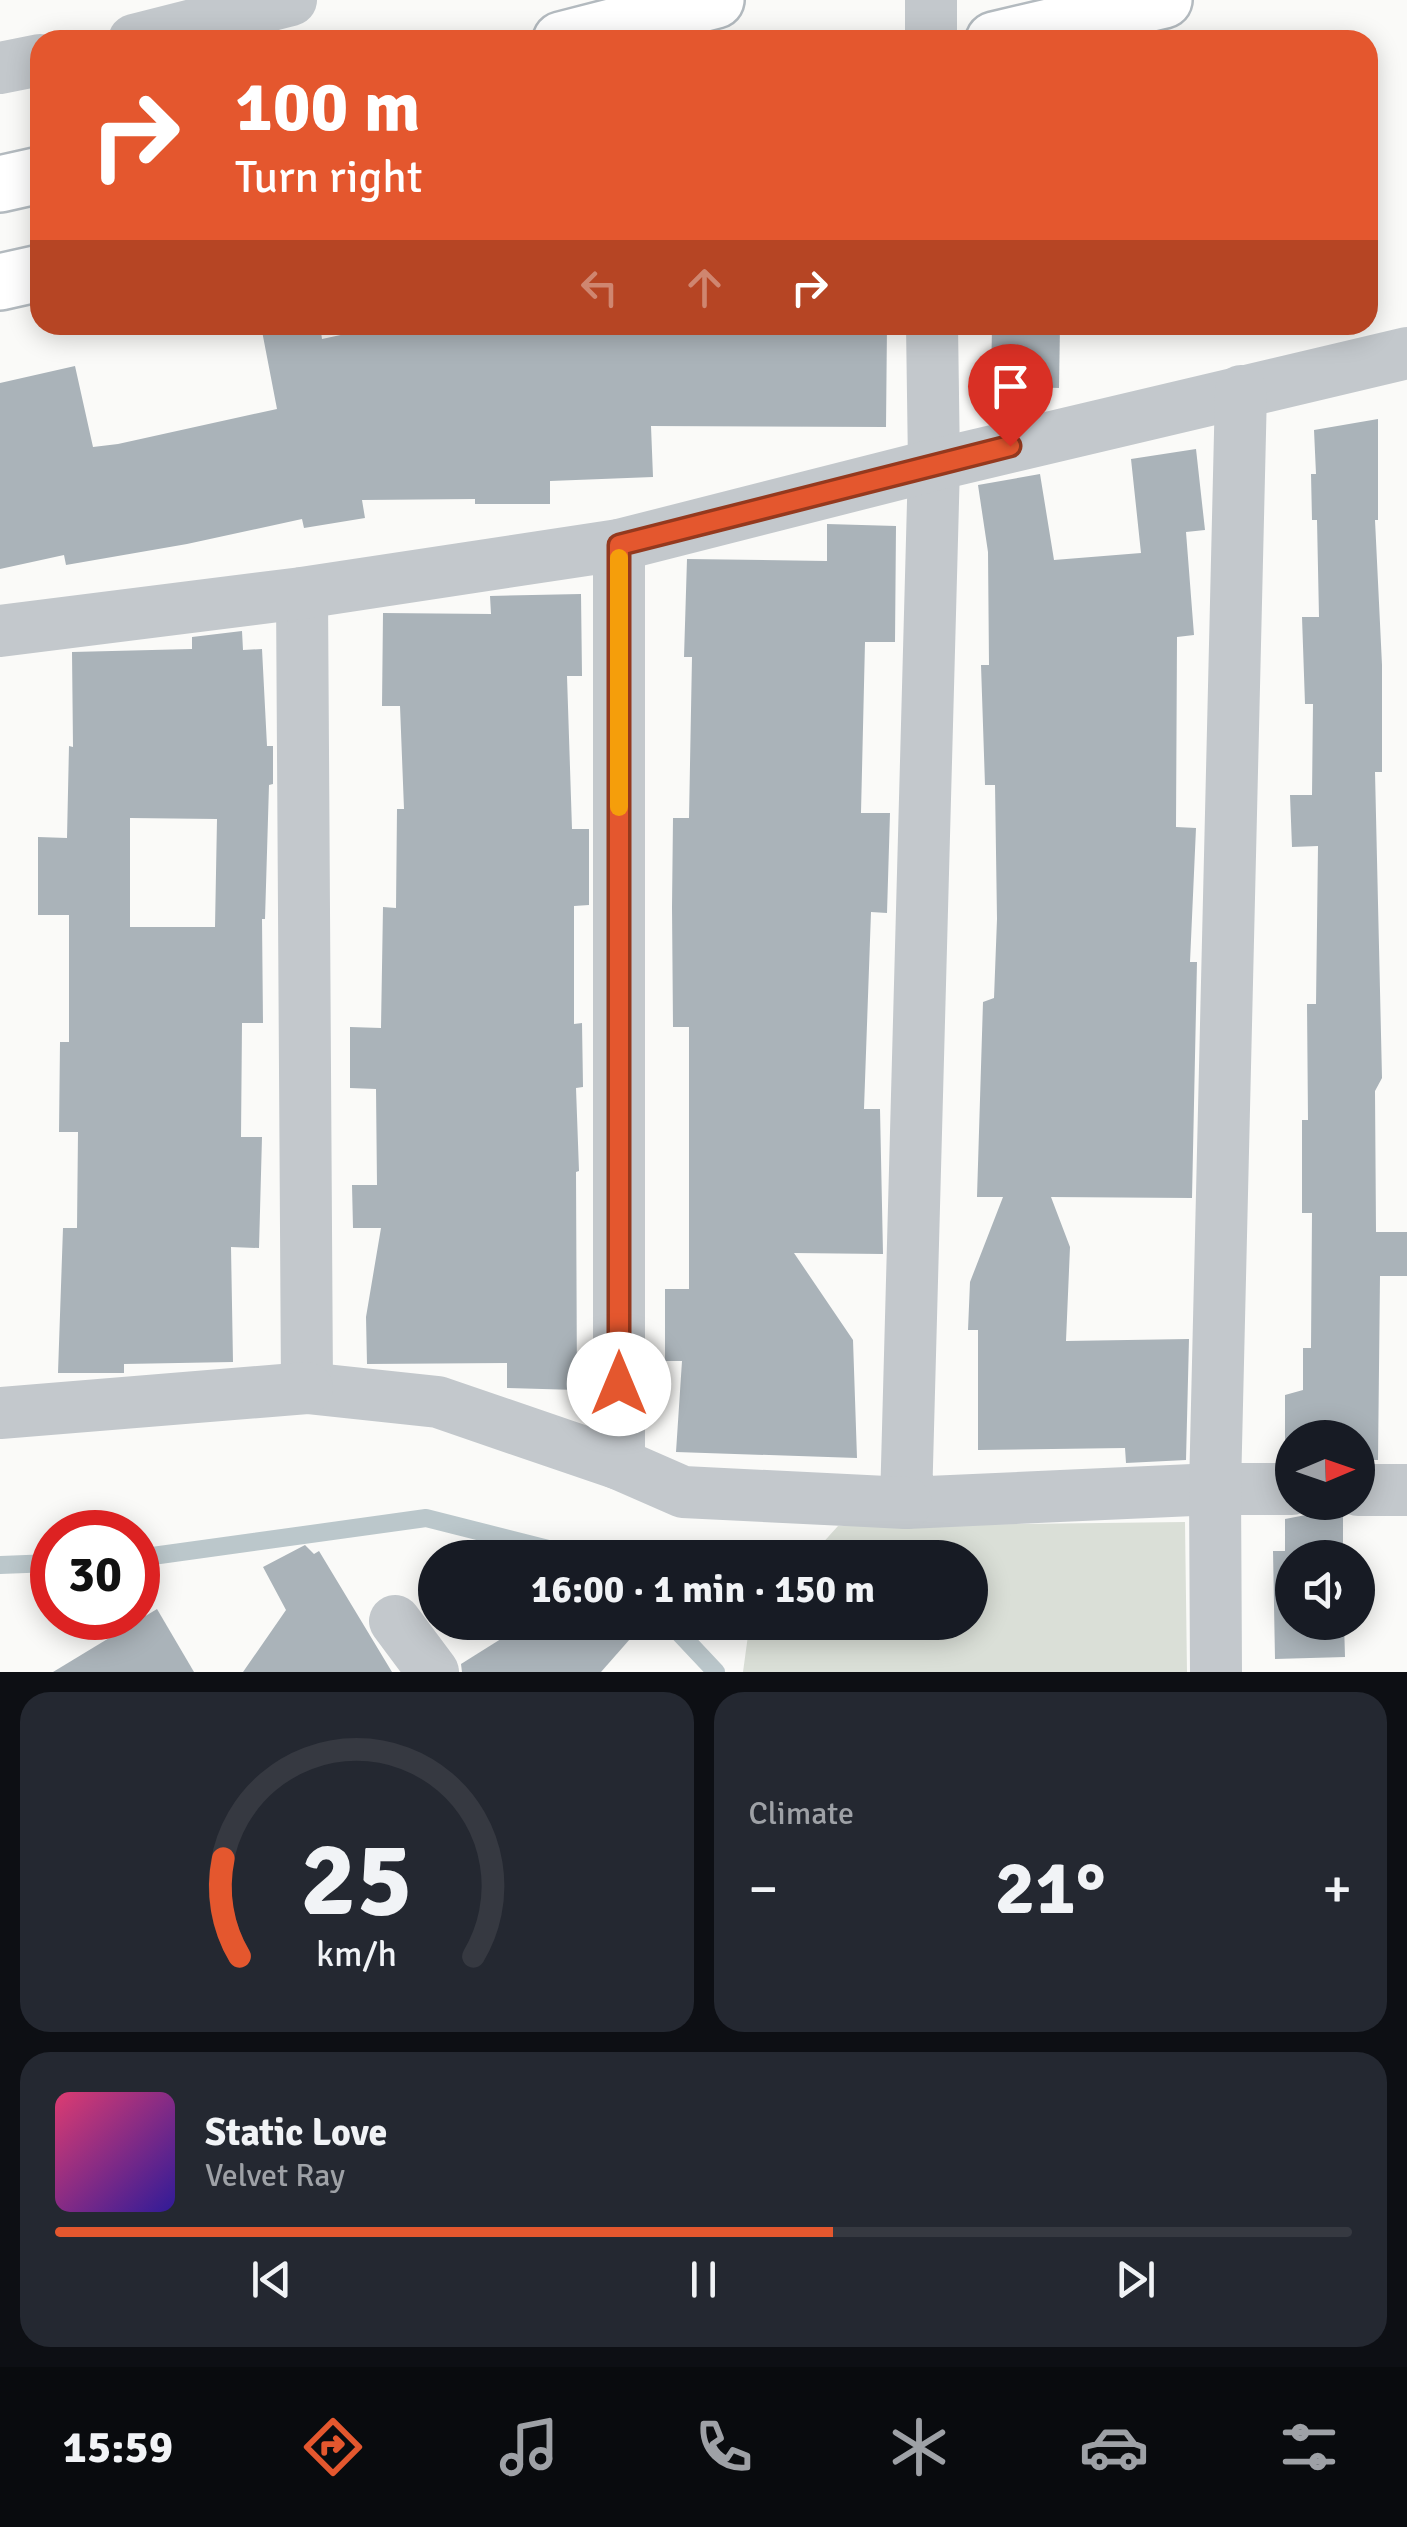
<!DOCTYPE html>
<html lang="en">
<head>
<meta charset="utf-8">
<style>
  body { margin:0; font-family:Signika,sans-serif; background:#242831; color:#f1f3f6; height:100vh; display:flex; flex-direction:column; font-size:38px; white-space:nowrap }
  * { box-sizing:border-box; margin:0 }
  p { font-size:32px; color:#9ea1a6 }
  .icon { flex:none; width:55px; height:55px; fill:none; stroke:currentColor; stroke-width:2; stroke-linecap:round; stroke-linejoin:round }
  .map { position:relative; height:1672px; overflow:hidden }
  .panel { display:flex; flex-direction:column; gap:20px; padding:20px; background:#0d0f14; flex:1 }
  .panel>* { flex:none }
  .top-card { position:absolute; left:30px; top:30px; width:1348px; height:305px; border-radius:30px; box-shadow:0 5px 25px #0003; background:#e4572e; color:#fff; overflow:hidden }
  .needle { width:65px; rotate:88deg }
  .buttons { position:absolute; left:1275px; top:1420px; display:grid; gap:20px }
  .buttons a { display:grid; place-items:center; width:100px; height:100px; border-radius:50%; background:#171b24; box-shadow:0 5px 25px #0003; font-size:50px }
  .speed { position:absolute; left:30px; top:1510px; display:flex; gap:20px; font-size:50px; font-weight:700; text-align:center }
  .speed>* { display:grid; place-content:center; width:130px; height:130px; border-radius:50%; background:#171b24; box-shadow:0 5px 25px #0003; line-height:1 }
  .speed .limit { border:15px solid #d22; background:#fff; color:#111 }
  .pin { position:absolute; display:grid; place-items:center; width:85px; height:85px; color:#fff; margin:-102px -42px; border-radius:50% 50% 50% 0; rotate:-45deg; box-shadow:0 0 10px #0007 }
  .pin .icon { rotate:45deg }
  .me { position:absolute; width:110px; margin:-55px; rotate:0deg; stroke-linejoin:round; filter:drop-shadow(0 0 8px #0008) }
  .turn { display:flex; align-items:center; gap:35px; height:210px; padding:0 40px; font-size:45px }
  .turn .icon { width:130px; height:130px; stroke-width:2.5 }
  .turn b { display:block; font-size:70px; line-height:85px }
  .lanes { display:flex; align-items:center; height:95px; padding:0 40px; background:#0003; justify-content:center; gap:50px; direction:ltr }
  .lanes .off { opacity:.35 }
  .big { font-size:75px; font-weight:700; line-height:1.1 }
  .panel .widget { flex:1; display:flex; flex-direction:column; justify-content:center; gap:15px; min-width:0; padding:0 35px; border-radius:30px; background:#242831 }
  .panel .dial { align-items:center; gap:0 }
  .dial svg { height:260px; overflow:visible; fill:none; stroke:#363941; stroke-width:7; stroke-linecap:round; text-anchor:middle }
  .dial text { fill:#f1f3f6; stroke:none }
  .song { display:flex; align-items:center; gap:30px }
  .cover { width:120px; height:120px; border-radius:15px; background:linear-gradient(135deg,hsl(340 70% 55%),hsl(250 70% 35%)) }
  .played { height:10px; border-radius:5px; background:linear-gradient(90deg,#e4572e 60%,#363941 60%) }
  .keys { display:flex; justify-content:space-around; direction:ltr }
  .heat { display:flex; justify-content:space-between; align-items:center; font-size:55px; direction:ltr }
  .panel .tiles { flex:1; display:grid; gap:20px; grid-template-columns:1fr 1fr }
  .widget:last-child { grid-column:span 2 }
  .trip { position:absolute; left:418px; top:1540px; width:570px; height:100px; border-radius:50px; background:#171b24; box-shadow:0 5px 25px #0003; font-weight:700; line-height:100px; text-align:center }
  .dock { display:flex; height:160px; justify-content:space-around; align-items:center; background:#090b0e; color:#9ea1a6 }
  .dock .icon { width:70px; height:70px }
  .dock .active { color:#e4572e }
  .dock b { font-size:45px; color:#f1f3f6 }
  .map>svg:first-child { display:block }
  .green { fill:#dadfd7 }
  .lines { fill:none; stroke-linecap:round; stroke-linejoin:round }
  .stream { stroke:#bbc7cb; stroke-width:18 }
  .building { fill:#aab3b9; fill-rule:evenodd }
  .secondary-casing { stroke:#b3babf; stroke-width:60 }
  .minor { stroke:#c3c8cc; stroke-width:52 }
  .secondary { stroke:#fff; stroke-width:55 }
  .route-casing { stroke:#94391e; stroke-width:25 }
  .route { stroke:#e4572e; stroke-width:18 }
  .slow { stroke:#f59e0b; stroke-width:18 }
</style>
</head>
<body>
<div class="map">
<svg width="1407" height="1672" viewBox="0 0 1407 1672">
  <rect width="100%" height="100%" fill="#fafaf8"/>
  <polygon class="green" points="1185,1522 1187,1672 743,1672 749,1628 754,1623 970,1622 970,1558 810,1557 838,1526"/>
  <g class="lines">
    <g class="stream">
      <polyline points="138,1558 426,1518 584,1558"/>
      <polyline points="0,1565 52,1563"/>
      <polyline points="669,1622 716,1672"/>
    </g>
  </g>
  <g class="building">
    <polygon points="296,325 320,325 322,339 387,325 887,325 886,427 651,426 653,477 550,481 550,504 475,504 475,499 362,500 365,518 304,528 302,519 187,544 66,565 64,555 0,569 0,383 75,366 93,447 118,444 277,409 262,331"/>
    <polygon points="992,325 1060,325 1059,388 991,386"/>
    <polygon points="1378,419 1378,520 1375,520 1382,665 1382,772 1375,772 1382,1078 1375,1091 1376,1232 1407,1232 1407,1276 1380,1276 1378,1460 1358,1460 1358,1438 1292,1438 1292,1459 1285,1459 1285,1395 1303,1390 1303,1348 1311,1348 1312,1213 1302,1213 1302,1120 1308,1120 1307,1004 1316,1004 1318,846 1292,847 1290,795 1312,795 1313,704 1305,704 1302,617 1319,617 1317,520 1312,520 1311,474 1316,474 1314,430"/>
    <polygon points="1196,449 1205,530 1186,532 1194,635 1177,637 1176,827 1196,828 1190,962 1197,962 1192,1198 1051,1197 1070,1247 1066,1341 1189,1339 1186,1460 1126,1463 1125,1448 978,1450 978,1330 968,1330 970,1282 1003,1197 977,1197 983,1002 994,998 997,919 995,785 985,785 981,665 989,665 988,552 978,485 1040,474 1054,560 1141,553 1131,459"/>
    <polygon points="827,524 896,526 895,642 865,642 861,813 890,813 887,913 871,912 864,1109 880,1109 883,1254 794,1253 853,1340 857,1458 676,1452 682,1361 665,1361 665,1289 689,1289 689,1027 673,1027 672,907 673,818 689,818 692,657 684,657 687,559 827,561"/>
    <polygon points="581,594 582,676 567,676 572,829 589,829 589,905 574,906 574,1024 582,1023 583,1087 576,1088 579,1171 576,1172 577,1390 507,1388 507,1363 367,1364 366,1317 381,1228 353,1228 352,1185 377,1185 376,1089 350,1088 350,1027 381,1028 383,907 396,908 397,809 404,809 400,706 382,706 383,613 491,614 490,596"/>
    <path d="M242 631 243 650 262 649 267 746H273V784L269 785 265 919H262L263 1023H242L241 1137H262L259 1248 231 1247 233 1362 124 1364V1373H58L63 1228H77L78 1132H59L60 1042H69V915H38V837L67 838 69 746 73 747 72 652 192 649V637ZM130 818 217 819 215 927H130Z"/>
    <polygon points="1319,1502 1331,1502 1343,1516 1343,1558 1292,1558 1292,1622 1344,1622 1345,1657 1275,1659 1273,1551 1285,1551 1285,1519 1306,1515"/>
    <polygon points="305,1545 314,1554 319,1551 392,1672 243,1672 286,1610 263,1567"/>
    <polygon points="157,1609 194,1672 53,1672"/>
    <polygon points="528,1622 645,1622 601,1672 462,1672 461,1664"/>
  </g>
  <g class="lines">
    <defs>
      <g id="secondary">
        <polyline points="561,40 716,0"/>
        <polyline points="994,40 1164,0"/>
        <polyline points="0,184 40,175"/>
        <polyline points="0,282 40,273"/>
      </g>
    </defs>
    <use href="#secondary" class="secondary-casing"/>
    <g class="minor">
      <polyline points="134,40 291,0"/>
      <polyline points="931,40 931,0"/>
      <polyline points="0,68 40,60"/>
      <polyline points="932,325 934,465 906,1503 1215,1489 1292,1489"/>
      <polyline points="619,545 619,1464"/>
      <polyline points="302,593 307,1388 438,1402 619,1464 683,1492 906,1503"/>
      <polyline points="0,631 302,593 619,545 934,465 1407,353"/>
      <polyline points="0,1413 307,1388"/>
      <polyline points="1358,1490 1407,1490"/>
      <polyline points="395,1621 433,1672"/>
      <polyline points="1216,1672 1215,1489 1241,391"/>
    </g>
    <use href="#secondary" class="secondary"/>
  </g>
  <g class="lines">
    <defs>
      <polyline id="route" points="619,1384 619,545 1010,446"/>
    </defs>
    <use href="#route" class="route-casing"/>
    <use href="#route" class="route"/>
    <polyline class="slow" points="619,558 619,807"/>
  </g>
</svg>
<div class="buttons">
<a><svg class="needle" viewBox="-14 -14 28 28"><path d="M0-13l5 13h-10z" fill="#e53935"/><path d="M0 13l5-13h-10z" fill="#9ea1a6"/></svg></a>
<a><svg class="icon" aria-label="sound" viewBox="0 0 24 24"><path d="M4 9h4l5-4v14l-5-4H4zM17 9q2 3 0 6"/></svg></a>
</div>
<div class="speed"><div class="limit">30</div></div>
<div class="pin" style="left:1010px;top:446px;background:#d93025"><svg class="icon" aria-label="arrive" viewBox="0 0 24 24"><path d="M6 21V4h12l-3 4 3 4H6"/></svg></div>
<svg class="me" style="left:619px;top:1384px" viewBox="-20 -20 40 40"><circle r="19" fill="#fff"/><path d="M0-13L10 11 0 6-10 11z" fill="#e4572e"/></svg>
<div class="trip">16:00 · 1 min · 150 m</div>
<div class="top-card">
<div class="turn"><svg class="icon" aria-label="right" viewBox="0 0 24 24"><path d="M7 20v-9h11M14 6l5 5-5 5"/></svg><div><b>100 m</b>Turn right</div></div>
<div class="lanes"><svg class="icon off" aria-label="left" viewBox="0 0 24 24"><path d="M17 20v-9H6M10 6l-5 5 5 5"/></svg><svg class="icon off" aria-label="ahead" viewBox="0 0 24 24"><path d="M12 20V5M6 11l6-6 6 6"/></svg><svg class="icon" aria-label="right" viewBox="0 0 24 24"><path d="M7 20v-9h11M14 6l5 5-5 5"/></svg></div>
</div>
</div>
<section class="panel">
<div class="tiles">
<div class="widget dial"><svg viewBox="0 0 100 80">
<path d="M14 69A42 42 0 1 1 86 69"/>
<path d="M14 69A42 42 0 0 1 9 39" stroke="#e4572e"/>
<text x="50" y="56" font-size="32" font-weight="700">25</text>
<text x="50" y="72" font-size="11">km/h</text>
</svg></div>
<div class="widget"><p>Climate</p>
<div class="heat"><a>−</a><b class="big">21°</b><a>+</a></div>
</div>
<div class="widget">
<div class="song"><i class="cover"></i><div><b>Static Love</b><p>Velvet Ray</p></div></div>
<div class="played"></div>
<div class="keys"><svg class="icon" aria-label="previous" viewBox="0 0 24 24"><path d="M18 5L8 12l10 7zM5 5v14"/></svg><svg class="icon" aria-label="pause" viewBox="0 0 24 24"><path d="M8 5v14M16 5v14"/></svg><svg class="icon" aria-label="next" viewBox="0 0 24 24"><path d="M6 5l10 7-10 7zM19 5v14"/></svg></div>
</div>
</div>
</section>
<nav class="dock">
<b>15:59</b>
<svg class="icon active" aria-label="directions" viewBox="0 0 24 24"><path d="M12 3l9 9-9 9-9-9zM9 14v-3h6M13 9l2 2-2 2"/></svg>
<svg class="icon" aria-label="music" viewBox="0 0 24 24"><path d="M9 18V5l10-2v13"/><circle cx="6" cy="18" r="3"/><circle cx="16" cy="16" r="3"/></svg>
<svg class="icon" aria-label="phone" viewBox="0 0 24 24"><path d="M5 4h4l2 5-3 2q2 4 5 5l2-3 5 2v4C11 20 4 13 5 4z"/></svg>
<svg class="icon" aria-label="climate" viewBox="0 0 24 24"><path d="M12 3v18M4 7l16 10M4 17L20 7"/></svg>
<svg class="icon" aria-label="car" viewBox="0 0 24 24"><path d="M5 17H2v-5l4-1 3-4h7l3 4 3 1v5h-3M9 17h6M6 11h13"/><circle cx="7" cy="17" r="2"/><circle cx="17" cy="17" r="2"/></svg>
<svg class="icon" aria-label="filters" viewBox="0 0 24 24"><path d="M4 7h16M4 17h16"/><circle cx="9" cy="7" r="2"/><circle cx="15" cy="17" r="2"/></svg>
</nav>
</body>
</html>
